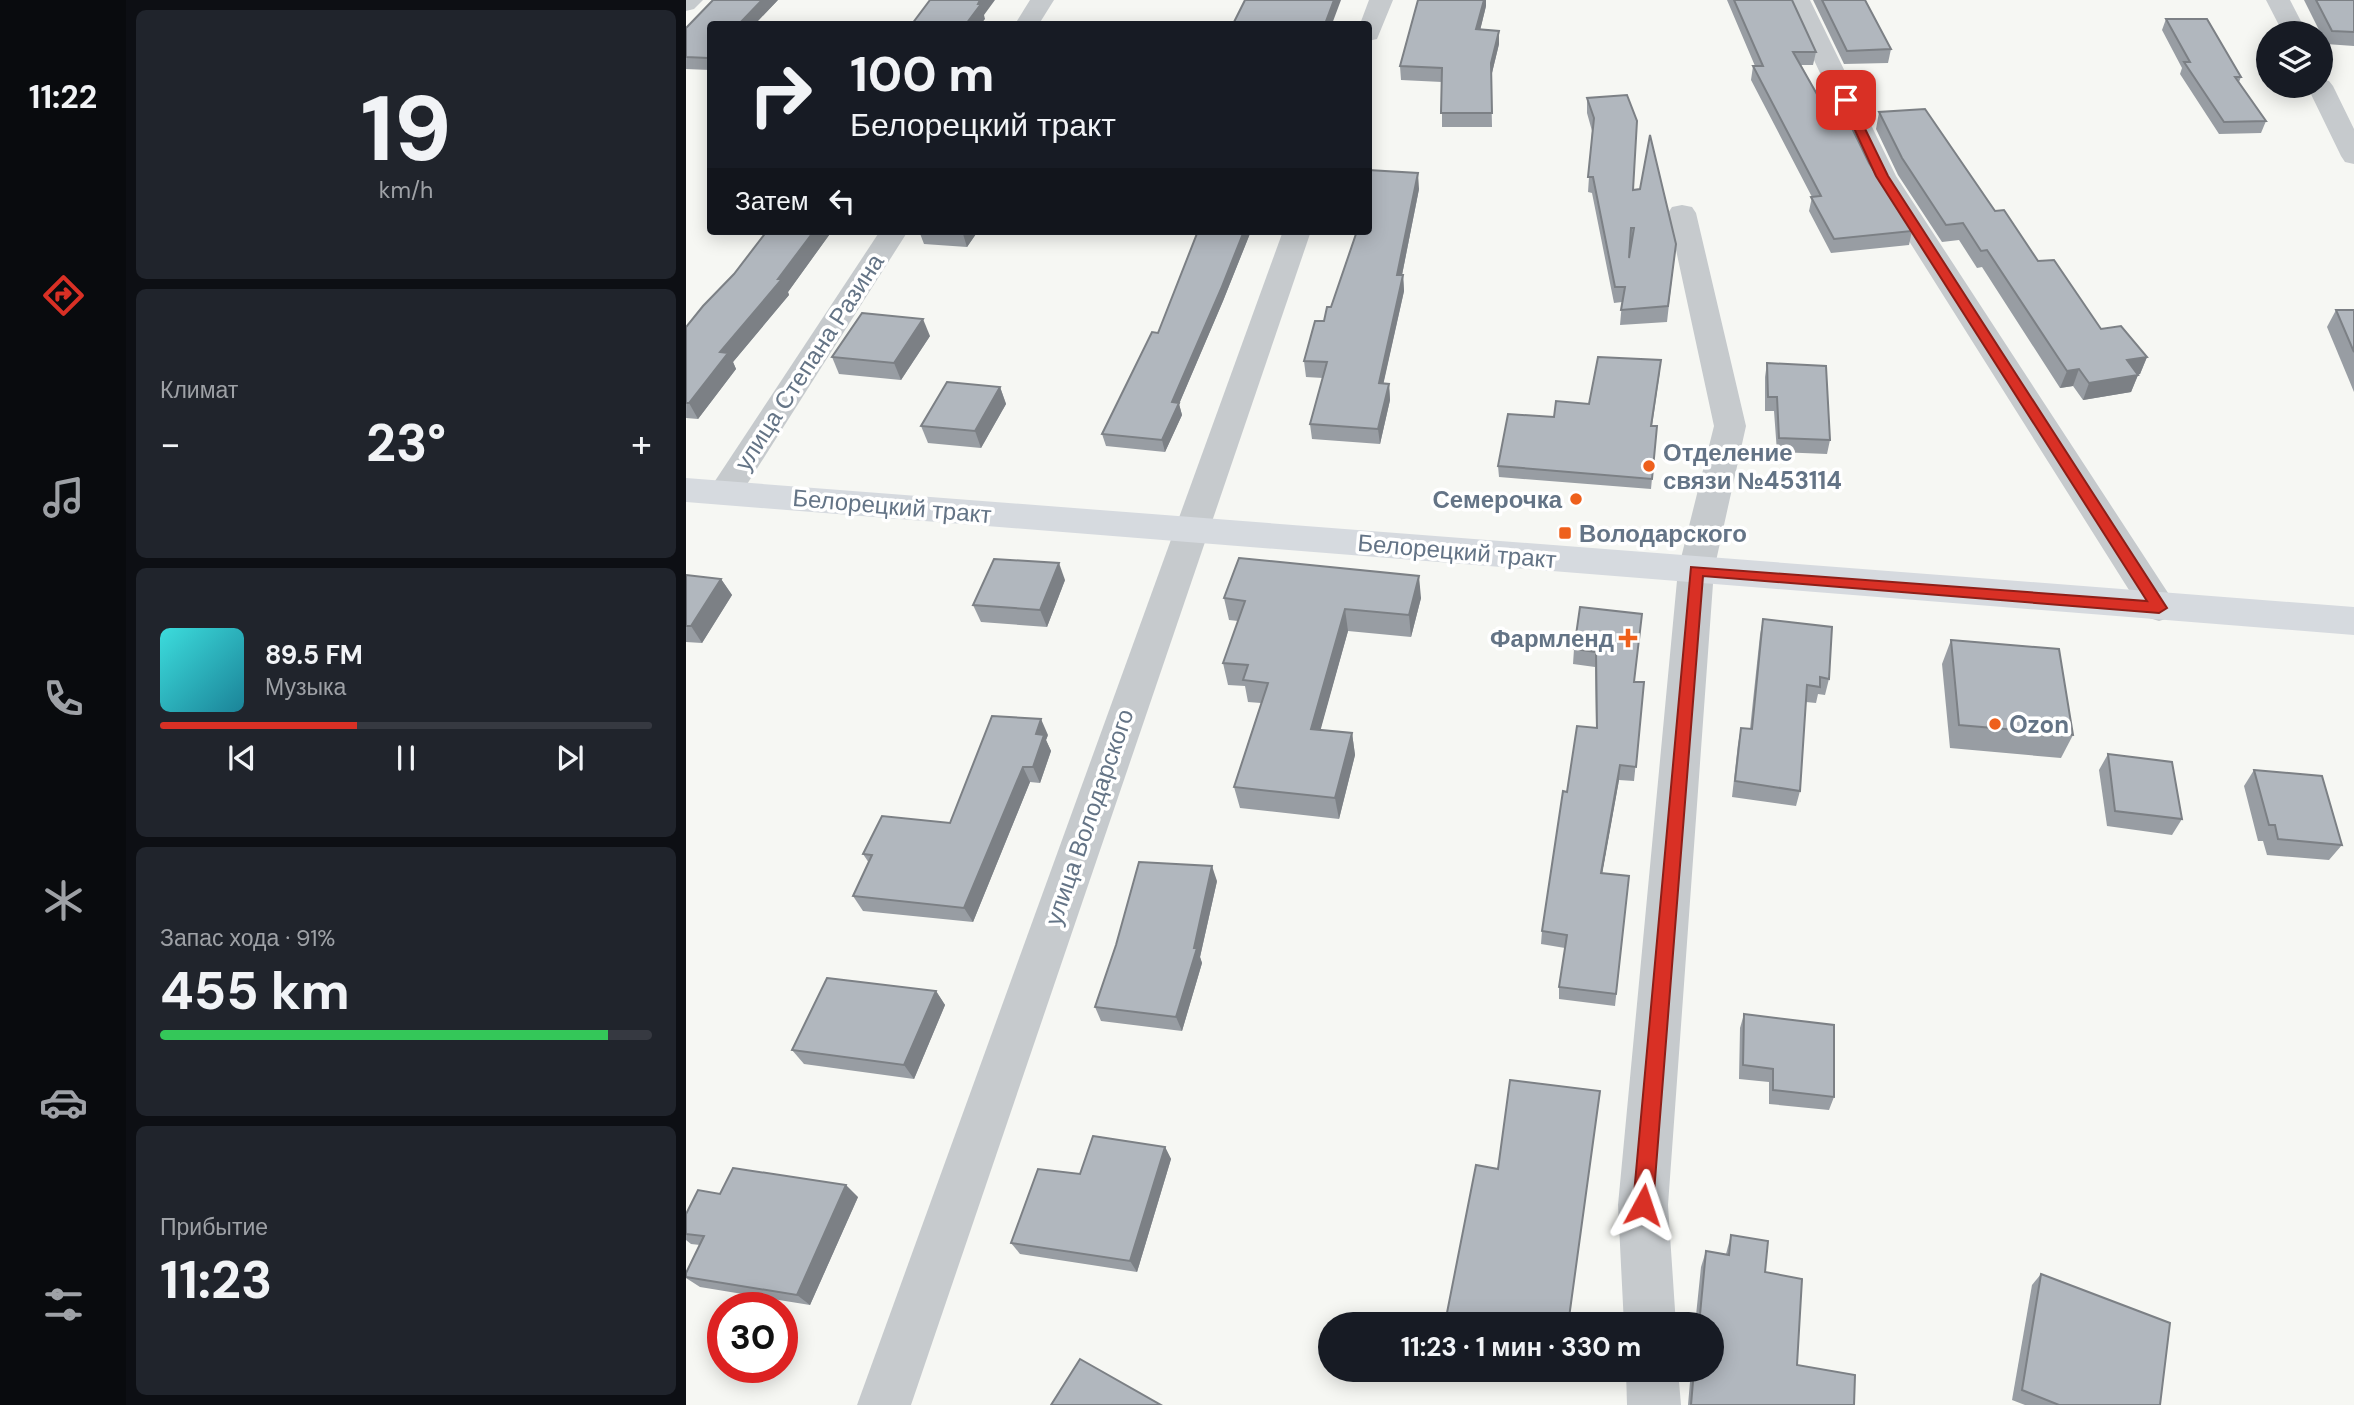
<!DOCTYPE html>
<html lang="ru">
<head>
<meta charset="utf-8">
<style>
  body { margin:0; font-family:"DM Sans",sans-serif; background:#20242c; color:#f1f3f6; height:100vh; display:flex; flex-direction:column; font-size:26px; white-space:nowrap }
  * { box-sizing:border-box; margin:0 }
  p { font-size:23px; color:#9ea1a6 }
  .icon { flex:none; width:38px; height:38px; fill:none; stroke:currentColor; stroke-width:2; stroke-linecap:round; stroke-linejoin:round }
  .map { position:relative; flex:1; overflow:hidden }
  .panel { display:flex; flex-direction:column; gap:10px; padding:10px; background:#0d0f14; width:560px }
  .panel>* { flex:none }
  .top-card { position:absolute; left:21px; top:21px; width:665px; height:214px; border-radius:7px; box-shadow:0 4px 18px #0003; background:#171b24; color:#f1f3f6; overflow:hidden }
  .tools { position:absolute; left:1570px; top:21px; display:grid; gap:14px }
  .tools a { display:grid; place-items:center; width:77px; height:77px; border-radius:50%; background:#171b24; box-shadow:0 4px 18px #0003; font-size:35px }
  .speed { position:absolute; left:21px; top:1292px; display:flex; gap:14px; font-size:35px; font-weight:700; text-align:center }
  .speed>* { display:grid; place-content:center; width:91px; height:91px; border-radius:50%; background:#171b24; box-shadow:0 4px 18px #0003; line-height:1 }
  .speed .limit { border:10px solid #d22; background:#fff; color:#111 }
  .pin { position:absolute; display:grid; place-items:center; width:60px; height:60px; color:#fff; margin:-30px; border-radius:14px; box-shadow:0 4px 10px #0006 }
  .me { position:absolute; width:77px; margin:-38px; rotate:5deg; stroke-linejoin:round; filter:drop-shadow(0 0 5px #0008) }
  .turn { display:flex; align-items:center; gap:24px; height:147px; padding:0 28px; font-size:32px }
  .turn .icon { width:91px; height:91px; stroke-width:2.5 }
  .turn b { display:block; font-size:49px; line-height:60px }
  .then { display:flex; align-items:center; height:66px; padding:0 28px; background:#0003; gap:14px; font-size:26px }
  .big { font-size:52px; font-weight:700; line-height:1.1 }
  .panel .widget { flex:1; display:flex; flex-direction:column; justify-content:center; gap:10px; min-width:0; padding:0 24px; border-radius:10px; background:#20242c }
  .panel .dial { align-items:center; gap:0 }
  .dial b { font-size:91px; line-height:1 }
  .song { display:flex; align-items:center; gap:21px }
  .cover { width:84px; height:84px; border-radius:10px; background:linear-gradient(135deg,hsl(180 70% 55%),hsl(190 70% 35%)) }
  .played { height:7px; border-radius:4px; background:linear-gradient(90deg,#d93025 40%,#363941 40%) }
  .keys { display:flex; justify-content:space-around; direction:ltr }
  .heat { display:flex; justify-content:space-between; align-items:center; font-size:38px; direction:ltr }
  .charge { height:10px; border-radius:5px; background:linear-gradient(90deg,#34c759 91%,#363941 0) }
  .trip { position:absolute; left:632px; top:1312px; width:406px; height:70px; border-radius:35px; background:#171b24; box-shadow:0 4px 18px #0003; font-weight:700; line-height:70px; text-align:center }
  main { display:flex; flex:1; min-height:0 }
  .menu { display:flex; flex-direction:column; width:126px; justify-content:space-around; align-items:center; background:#090b0e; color:#9ea1a6 }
  .menu .icon { width:49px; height:49px }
  .menu .current { color:#d93025 }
  .menu b { font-size:32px; color:#f1f3f6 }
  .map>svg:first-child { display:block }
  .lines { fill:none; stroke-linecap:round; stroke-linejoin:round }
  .street { fill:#c6cacd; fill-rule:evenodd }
  .secondary { fill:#d6dadf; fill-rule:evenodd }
  .wall { fill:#989da3 }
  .shaded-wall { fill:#7c8085 }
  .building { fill:#b1b7be; stroke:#7c8085; stroke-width:2; fill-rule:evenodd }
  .route { fill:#d93025; stroke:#8d1f18; stroke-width:2 }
  .poi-dot { fill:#ee601c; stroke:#fff; stroke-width:2.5 }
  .labels { text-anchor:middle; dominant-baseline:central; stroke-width:7; stroke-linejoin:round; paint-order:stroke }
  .street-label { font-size:24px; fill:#647486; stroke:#fff }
  .poi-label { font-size:24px; font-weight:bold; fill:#647486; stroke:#fff; text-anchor:start }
</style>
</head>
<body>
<main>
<nav class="menu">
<b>11:22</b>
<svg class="icon current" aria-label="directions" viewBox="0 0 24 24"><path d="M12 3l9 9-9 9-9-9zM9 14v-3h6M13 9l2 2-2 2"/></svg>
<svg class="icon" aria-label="music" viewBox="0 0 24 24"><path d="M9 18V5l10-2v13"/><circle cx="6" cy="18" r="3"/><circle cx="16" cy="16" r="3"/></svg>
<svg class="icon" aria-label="phone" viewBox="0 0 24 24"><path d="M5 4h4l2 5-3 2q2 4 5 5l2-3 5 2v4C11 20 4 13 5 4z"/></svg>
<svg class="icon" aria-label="climate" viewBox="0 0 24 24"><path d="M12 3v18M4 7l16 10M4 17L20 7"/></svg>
<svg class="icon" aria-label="car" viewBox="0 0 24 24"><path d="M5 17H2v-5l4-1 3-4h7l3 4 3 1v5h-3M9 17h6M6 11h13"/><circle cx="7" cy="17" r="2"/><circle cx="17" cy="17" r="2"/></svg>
<svg class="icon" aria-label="filters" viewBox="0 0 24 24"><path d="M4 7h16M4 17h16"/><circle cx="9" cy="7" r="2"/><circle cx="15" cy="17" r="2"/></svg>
</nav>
<section class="panel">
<div class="widget dial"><b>19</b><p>km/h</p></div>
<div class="widget"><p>Климат</p>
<div class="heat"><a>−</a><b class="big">23°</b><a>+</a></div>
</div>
<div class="widget">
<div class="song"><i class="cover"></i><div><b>89.5 FM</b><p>Музыка</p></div></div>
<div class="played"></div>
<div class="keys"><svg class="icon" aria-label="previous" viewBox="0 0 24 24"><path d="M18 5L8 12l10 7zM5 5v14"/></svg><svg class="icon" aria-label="pause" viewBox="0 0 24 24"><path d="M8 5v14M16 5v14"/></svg><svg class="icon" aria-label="next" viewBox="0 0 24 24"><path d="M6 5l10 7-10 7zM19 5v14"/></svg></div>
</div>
<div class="widget"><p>Запас хода · 91%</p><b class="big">455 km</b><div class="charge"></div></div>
<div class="widget"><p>Прибытие</p><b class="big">11:23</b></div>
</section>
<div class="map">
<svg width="1668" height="1405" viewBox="0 0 1668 1405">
  <rect width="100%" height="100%" fill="#f6f7f3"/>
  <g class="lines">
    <g class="street">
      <polygon points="0,0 17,0 8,9 0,11"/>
      <polygon points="344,0 368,0 353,24 329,24"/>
      <polygon points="683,0 707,0 691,39 682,41 682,24 674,24"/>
      <polygon points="1100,0 1124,0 1210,176 1486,599 1491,608 1486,617 1473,621 1460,617 1182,176"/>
      <polygon points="1580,0 1604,0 1621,33 1597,33"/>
      <polygon points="1634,79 1643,81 1647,86 1668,129 1668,164 1659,162 1655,156 1621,86 1634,86"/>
      <polygon points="996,205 1006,207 1010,213 1060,426 1028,570 982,1205 990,1325 938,1325 932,1205 992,570 1028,426 982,213 986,207"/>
      <polygon points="194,231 222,231 51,500 39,504 27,500 22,492 27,484"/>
      <polygon points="597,231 625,231 225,1405 171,1405"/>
      <polygon points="940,1370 992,1370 995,1405 941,1405"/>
    </g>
    <polygon class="secondary" points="0,478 1668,607 1668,635 0,502"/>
  </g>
  <g class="wall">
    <polygon points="92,0 69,24 24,24 24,70 0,69 0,28"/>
    <polygon points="1041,0 1106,0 1130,52 1127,65 1115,65 1145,119 1183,163 1226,231 1223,245 1145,253 1123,211 1126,197 1065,80 1067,66 1069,66"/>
    <polygon points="1127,0 1179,0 1205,49 1202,63 1158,64"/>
    <polygon points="1618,0 1668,0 1668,46 1640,44"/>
    <polygon points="800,6 794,30 813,44 805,77 806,127 756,127 756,82 715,80 714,66"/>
    <polygon points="1480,19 1555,77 1553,82 1580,121 1575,133 1533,134 1494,74 1496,68 1476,30"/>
    <polygon points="901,98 947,190 988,260 981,322 934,325 936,302 928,303 906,193 902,192 906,131 901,113"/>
    <polygon points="1193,112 1309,211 1352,261 1415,329 1461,357 1454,374 1452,375 1445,392 1397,400 1387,386 1374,388 1296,267 1291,268 1273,240 1256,242 1212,175 1190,129"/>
    <polygon points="733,189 716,275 717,275 718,291 697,384 703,384 704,400 694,444 626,439 624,424 637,378 620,377 618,361 645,307 670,234 669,231 682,231"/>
    <polygon points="146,231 102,292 103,295 47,362 50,369 12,419 0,418 0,327"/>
    <polygon points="233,231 292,231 281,247 238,244"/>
    <polygon points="512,231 565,231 537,301 493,404 496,415 479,452 420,446 416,434 472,333"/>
    <polygon points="1650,310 1668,310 1668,392 1641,327"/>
    <polygon points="244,336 215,380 153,374 146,357"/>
    <polygon points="1081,363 1144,440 1141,454 1091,452 1088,411 1079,411 1079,377"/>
    <polygon points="974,371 966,426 971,426 965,489 813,477 812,466 903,404"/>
    <polygon points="314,387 320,404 295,448 242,443 235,426"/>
    <polygon points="0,575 35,579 46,595 16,643 0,642"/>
    <polygon points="379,580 361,627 295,622 287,605"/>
    <polygon points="538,598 735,598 725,637 662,631 634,730 666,733 669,755 653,819 554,808 548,787 575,703 562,702 559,686 542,685 537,663 552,621 543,620"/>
    <polygon points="894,607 948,682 958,682 948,781 933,780 916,873 943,876 929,1006 873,999 873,987 879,948 855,944 856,931 881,792 910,728 909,667 887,664 888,649"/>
    <polygon points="1077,619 1143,679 1139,695 1132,694 1130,703 1120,702 1114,791 1110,806 1046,797 1052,744 1055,728 1064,729 1074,635"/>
    <polygon points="1265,640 1387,735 1375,758 1264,748 1256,664"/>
    <polygon points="362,735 360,740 365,751 354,783 344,782 287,922 177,911 167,896 183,863 177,854 264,823"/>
    <polygon points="1422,754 1496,819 1486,835 1421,826 1413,770"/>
    <polygon points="1568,770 1656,845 1643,860 1581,855 1577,841 1572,841 1558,786"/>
    <polygon points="531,881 514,957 516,963 496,1031 415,1021 409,1007"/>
    <polygon points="250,991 259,1005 228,1079 118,1064 106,1050"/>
    <polygon points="1058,1014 1148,1097 1143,1110 1083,1104 1083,1082 1053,1079 1054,1028"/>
    <polygon points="479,1147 485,1159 451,1272 334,1254 325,1243 394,1174"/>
    <polygon points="34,1194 172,1197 124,1305 14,1287 0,1278 0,1273 14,1245 5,1244 0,1240 0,1214"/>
    <polygon points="1045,1235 1079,1272 1111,1365 1168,1405 1002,1405 1005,1370 1026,1370 1026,1325 1009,1325 1015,1267 1020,1251 1040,1254"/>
    <polygon points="1355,1274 1474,1405 1339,1405 1326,1400 1346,1285"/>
  </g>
  <g class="shaded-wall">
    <polygon points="76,0 92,0 69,24 53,24"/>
    <polygon points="294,0 309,0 298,15 299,19 295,24 280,24"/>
    <polygon points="648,0 655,0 646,24 639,24"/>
    <polygon points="798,0 800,0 800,6 791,43 790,29"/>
    <polygon points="813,31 813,44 805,77 805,63"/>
    <polygon points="732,173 733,189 713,290 711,275"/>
    <polygon points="128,231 146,231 102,292 103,295 47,362 50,369 12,419 3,403 34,352 92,279"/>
    <polygon points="279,231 292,231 281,247 277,234"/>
    <polygon points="558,231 565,231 537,301 493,404 496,415 479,452 476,440 486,402"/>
    <polygon points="717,275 718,291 694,399 693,383"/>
    <polygon points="237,319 244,336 215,380 208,363"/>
    <polygon points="1461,357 1454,374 1434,377 1441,360"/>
    <polygon points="1393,369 1387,386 1374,388 1381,371"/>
    <polygon points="1452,375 1445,392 1397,400 1403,383"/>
    <polygon points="703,384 704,400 694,444 692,429"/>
    <polygon points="314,387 320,404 295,448 289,431"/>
    <polygon points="373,563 379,580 361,627 354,610"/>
    <polygon points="733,576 735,598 725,637 723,615"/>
    <polygon points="35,579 46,595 16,643 5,626"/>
    <polygon points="659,609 662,631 629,750 625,729"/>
    <polygon points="355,719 362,735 360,740 365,751 354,783 347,767 350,734"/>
    <polygon points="666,733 669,755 653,819 649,798"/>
    <polygon points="934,765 933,780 914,886 915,873"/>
    <polygon points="337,767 344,782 287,922 278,908"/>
    <polygon points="526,866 531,881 514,957 516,963 496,1031 490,1017 508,948"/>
    <polygon points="250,991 259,1005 228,1079 218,1065"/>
    <polygon points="479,1147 485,1159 451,1272 444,1261"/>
    <polygon points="160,1185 172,1197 124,1305 111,1295"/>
  </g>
  <g class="building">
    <polygon points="27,0 76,0 53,24 24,24 24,55 22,58 0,57 0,28"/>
    <polygon points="244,0 294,0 292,4 295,4 280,24 226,24"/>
    <polygon points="559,0 648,0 639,24 547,24"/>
    <polygon points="732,0 798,0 790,29 813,31 805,63 806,113 755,113 756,68 714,66"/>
    <polygon points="1048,0 1106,0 1130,52 1107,52 1145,119 1161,118 1183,163 1226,231 1148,239 1125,197 1135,196 1067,66 1077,66"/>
    <polygon points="1136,0 1179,0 1205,49 1161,51"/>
    <polygon points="1630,0 1668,0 1668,32 1646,31"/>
    <polygon points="1480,19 1521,19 1555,77 1549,77 1580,121 1538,122 1498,62 1504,62"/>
    <path d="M941 95 951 121 947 190 954 189 964 135 990 244 982 306 935 310 939 287H929L907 177H902L908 118 901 98ZM945 228H948L943 258Z"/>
    <polygon points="1239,109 1309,211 1318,210 1352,261 1368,260 1415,329 1435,326 1461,357 1441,360 1452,375 1403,383 1393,369 1381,371 1301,250 1295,251 1277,223 1260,225 1216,158 1193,112"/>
    <polygon points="682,170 732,173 711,275 717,275 693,383 703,384 692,429 624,424 641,362 618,361 629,321 638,321 641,307 645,307 671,231 682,231"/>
    <polygon points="81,231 128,231 92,279 96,279 34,352 42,353 3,403 0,403 0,327 17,306 48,274"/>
    <polygon points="235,231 279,231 277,234"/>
    <polygon points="512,231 558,231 535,289 486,402 493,403 476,440 416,434 466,332 472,333"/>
    <polygon points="1650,310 1668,310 1668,352"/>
    <polygon points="176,313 237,319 208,363 146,357"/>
    <polygon points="912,357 975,360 965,426 971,426 966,479 812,466 822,414 868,417 870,401 903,404"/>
    <polygon points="1081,363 1140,366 1144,440 1093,438 1091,397 1082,397"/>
    <polygon points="261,382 314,387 289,431 235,426"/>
    <polygon points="553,558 733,576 723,615 659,609 625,729 666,733 649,798 548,787 582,683 557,680 562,665 537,663 559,601 538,598"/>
    <polygon points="308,559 373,563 354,610 287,605"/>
    <polygon points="0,575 35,579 5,626 0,626"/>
    <polygon points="894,607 956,614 948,682 958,682 950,767 934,765 915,873 943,876 930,994 873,987 881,935 856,931 877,791 881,792 891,726 911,728 910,652 888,649"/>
    <polygon points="1077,619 1146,627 1143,679 1134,677 1134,687 1121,685 1114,791 1049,781 1055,728 1066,729"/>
    <polygon points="1265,640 1373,649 1387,735 1273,725"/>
    <polygon points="306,716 355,719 350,734 358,735 347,767 337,767 278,908 167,896 186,855 177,854 196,816 264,823"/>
    <polygon points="1422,754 1486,762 1496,819 1429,811"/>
    <polygon points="1568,770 1636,776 1656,845 1592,839 1589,825 1583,825"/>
    <polygon points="453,862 526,866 508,948 511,948 490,1017 409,1007 430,945"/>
    <polygon points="141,978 250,991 218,1065 106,1050"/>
    <polygon points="1058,1014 1148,1025 1148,1097 1087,1090 1087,1069 1057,1065"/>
    <polygon points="824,1080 914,1091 882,1325 769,1325 759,1323 790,1165 812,1169"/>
    <polygon points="407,1136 479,1147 444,1261 325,1243 352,1169 394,1174"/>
    <polygon points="47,1168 160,1185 111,1295 0,1277 0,1273 18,1236 0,1234 0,1214 12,1190 34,1194"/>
    <polygon points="1045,1235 1082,1241 1079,1272 1116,1279 1111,1365 1169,1375 1168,1405 1005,1405 1008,1370 1026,1370 1026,1325 1013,1325 1020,1251 1043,1255"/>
    <polygon points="1355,1274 1484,1323 1474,1405 1373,1405 1336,1390"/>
    <polygon points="394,1359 475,1405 365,1405"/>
  </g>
  <polygon class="route" points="1160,97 1165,100 1202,176 1481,608 1473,613 1017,576 967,1205 964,1213 957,1216 950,1213 947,1205 1005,567 1461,601 1190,176 1155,100"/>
  <g class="poi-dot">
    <circle cx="963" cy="466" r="7"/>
    <circle cx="890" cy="499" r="7"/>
    <rect x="872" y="526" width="14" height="14" rx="3.5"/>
    <path d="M938.5 627.5h7v7h7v7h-7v7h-7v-7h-7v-7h7z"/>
    <circle cx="1309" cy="724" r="7"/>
  </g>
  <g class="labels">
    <g class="street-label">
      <text transform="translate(123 362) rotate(-57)">улица Степана Разина</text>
      <text transform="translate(206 506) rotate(5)">Белорецкий тракт</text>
      <text transform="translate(771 551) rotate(5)">Белорецкий тракт</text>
      <text transform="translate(403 817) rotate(-71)">улица Володарского</text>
    </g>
    <g class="poi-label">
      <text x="977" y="452">Отделение<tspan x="977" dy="28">связи №453114</tspan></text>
      <text x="876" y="499" text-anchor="end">Семерочка</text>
      <text x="893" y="533">Володарского</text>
      <text x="928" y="638" text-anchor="end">Фармленд</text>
      <text x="1323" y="724">Ozon</text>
    </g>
  </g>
</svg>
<div class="tools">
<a><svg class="icon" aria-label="layers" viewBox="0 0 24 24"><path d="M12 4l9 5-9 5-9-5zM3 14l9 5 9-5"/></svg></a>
</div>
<div class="speed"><div class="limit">30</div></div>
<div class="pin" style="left:1160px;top:100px;background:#d93025"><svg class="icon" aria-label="arrive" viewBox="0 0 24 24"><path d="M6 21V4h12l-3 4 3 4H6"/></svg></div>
<svg class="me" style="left:957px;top:1205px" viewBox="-20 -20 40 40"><path d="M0-17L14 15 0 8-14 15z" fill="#d93025" stroke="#fff" stroke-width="4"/></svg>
<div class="trip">11:23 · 1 мин · 330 m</div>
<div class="top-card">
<div class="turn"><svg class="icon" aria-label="right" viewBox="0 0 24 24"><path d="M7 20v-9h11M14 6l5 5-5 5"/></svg><div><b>100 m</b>Белорецкий тракт</div></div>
<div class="then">Затем<svg class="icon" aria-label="left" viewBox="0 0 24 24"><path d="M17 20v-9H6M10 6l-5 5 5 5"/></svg></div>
</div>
</div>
</main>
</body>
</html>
